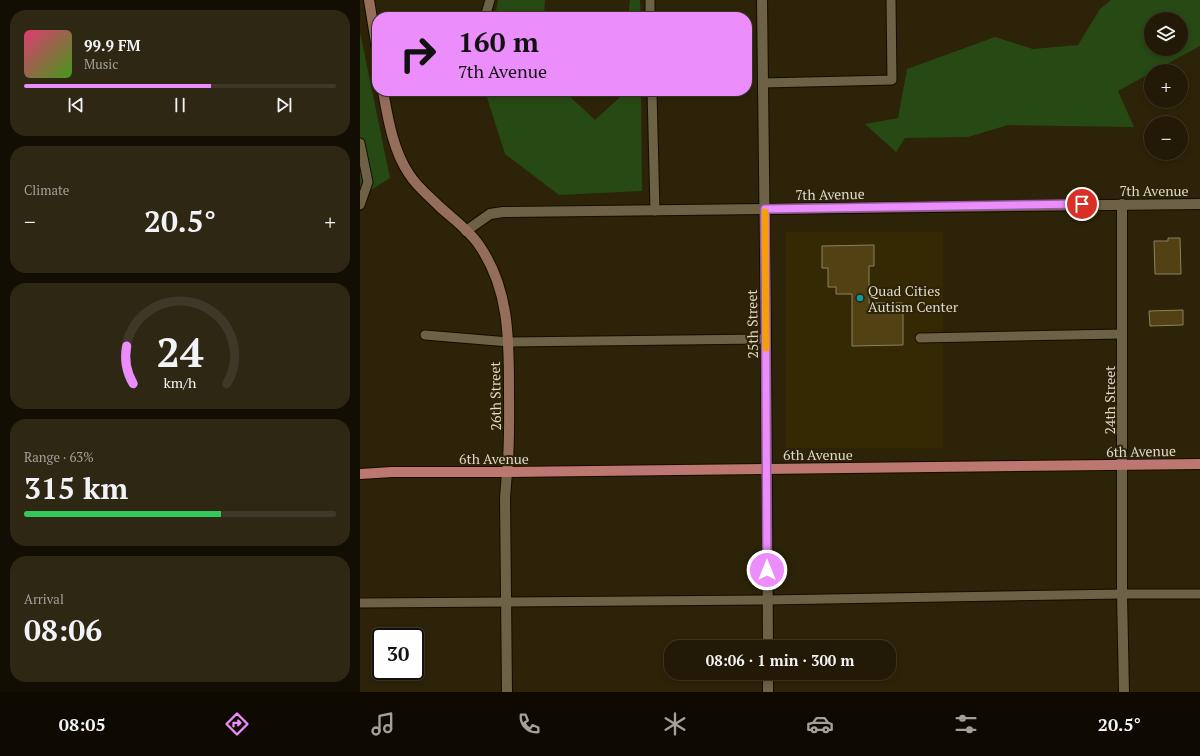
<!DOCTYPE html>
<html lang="en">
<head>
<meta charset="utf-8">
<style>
  body { margin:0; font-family:"PT Serif",serif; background:#2e2714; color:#f1f3f6; height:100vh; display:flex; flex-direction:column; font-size:15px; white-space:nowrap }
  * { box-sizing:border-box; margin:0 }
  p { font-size:13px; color:#a2a19b }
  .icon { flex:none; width:22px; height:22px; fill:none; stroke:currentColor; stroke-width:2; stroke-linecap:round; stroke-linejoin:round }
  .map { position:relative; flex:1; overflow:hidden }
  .sheet { display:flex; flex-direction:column; gap:10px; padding:10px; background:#130e03; width:360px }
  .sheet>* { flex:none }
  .banner { position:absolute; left:12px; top:12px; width:380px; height:84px; border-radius:16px; box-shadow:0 2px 6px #0003,0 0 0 1px #3f3828; background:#eb8dfb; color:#111; overflow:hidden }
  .fabs { position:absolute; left:784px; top:12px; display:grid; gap:8px }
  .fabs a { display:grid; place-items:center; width:44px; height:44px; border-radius:50%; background:#221a06; box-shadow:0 2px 6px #0003,0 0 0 1px #3f3828; font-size:20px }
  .speed { position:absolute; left:12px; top:628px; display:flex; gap:8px; font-size:20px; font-weight:700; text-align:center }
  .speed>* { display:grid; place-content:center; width:52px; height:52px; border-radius:50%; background:#221a06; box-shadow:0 2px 6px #0003,0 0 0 1px #3f3828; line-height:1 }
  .speed .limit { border:2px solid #111; border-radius:6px; background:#fff; color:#111 }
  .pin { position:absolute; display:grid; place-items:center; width:34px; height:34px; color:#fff; margin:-17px; border:2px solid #fff; border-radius:50%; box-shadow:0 1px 4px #0007 }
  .me { position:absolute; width:44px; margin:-22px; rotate:0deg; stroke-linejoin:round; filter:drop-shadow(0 0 3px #0008) }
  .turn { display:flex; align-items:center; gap:14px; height:84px; padding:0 20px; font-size:18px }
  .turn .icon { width:52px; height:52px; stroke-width:2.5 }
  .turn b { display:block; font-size:28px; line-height:34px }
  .big { font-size:30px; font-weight:700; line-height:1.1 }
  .sheet .tile { flex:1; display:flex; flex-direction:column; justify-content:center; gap:6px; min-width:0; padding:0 14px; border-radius:16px; background:#2e2714 }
  .sheet .dial { align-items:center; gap:0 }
  .dial svg { height:104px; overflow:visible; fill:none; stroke:#3f3828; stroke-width:7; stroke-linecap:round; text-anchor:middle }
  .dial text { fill:#f1f3f6; stroke:none }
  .song { display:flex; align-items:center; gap:12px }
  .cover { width:48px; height:48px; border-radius:6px; background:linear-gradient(135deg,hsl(340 70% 55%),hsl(100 70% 35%)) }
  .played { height:4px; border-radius:2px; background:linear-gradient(90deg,#eb8dfb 60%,#3f3828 60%) }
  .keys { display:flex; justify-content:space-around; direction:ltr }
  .heat { display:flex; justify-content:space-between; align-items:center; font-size:22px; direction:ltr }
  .charge { height:6px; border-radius:3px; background:linear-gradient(90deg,#34c759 63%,#3f3828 0) }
  .trip { position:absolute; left:304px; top:640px; width:232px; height:40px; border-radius:16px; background:#221a06; box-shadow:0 2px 6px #0003,0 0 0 1px #3f3828; font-weight:700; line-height:40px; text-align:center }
  .tab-bar { display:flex; height:64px; justify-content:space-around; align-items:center; background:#0e0a02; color:#a2a19b }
  .tab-bar .icon { width:28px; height:28px }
  .tab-bar .current { color:#eb8dfb }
  .tab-bar b { font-size:18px; color:#f1f3f6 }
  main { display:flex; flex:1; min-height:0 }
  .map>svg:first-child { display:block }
  .built { fill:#352904 }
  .green { fill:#274914; fill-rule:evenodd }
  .building { fill:#514113; stroke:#8c8164 }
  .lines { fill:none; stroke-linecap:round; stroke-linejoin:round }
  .lane-casing { stroke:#150c00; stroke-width:11 }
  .street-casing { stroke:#150c00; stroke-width:12 }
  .secondary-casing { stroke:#150c00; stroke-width:12 }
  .primary-casing { stroke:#150c00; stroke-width:12 }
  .lane { stroke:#6d6246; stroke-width:9 }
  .street { stroke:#6d6246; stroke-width:10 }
  .secondary { stroke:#956d5b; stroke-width:10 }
  .primary { stroke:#bc7870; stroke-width:10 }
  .route-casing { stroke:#995ca3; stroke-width:10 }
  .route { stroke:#eb8dfb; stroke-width:7 }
  .slow { stroke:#f59e0b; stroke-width:7 }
  .culture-dot { fill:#0f9aa8; stroke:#2d2308; stroke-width:1.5 }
  .labels { text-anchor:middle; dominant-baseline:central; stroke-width:4; stroke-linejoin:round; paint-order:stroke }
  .street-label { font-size:14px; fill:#dfd9c9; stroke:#2d2308 }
  .poi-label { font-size:14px; fill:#dfd9c9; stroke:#2d2308; text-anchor:start }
</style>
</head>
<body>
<main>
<section class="sheet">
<div class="tile">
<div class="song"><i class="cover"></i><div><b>99.9 FM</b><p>Music</p></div></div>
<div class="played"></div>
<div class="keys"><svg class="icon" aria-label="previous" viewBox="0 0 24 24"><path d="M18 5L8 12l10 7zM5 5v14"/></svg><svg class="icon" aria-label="pause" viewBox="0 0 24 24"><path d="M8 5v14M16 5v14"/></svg><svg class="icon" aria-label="next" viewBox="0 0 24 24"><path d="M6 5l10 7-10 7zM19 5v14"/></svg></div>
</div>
<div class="tile"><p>Climate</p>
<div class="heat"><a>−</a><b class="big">20.5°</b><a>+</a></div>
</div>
<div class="tile dial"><svg viewBox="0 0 100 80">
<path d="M14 69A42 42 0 1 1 86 69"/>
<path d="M14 69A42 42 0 0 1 9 40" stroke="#eb8dfb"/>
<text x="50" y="56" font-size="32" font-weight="700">24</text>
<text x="50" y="72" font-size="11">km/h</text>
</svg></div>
<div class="tile"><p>Range · 63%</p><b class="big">315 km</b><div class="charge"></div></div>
<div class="tile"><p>Arrival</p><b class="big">08:06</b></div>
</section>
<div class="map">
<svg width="840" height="692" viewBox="0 0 840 692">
  <rect width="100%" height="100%" fill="#2d2308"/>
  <rect class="built" x="426" y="232" width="157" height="216"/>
  <g class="green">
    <polygon points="138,0 185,0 184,17 135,17"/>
    <polygon points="270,0 280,0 281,17 268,17"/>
    <path d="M751 0H840V46L794 71H791V73L758 91 774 127 648 125 608 137 545 138 536 152 505 124 538 118 547 69 635 37 673 49 718 45 740 9ZM791 19H821V49H791Z"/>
    <polygon points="0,32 30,178 0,197"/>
    <polygon points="125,91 204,91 235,120 259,98 259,91 281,91 282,191 199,195 145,154"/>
  </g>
  <g class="building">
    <polygon points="808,238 820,238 821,274 795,274 794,241 808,241"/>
    <polygon points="514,245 514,266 509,266 509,303 543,303 543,345 492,346 492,294 476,294 476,287 468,287 468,268 462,268 462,246"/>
    <polygon points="823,310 823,325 790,326 789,311"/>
  </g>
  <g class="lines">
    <defs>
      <g id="lane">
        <polyline points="290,0 290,17"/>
        <polyline points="125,17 130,0"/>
        <polyline points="403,83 532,80 531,0"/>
        <polyline points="292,91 295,211"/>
        <polyline points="0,143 8,182 0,205"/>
        <polyline points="65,335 149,342 406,339"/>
        <polyline points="560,338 762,334"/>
        <polyline points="0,603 407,600 762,594 840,594"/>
      </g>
      <g id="street">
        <polyline points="402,0 406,339 408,647"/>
        <polyline points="762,204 762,594 764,692"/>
        <polyline points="106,231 130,214 143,212 840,204"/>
        <polyline points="147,472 145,498 147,692"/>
        <polyline points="408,673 408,692"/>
      </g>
      <g id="secondary">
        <polyline points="9,0 17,49"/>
        <path d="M23 91C28 119 33 150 49 174 57 187 70 197 80 207 93 219 109 230 119 245 149 288 149 338 149 388 149 416 150 444 147 472"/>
      </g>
      <polyline id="primary" points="0,474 32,472 147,472 840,464"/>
    </defs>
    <use href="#lane" class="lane-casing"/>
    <use href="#street" class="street-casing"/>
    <use href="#secondary" class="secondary-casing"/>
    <use href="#primary" class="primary-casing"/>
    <use href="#lane" class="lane"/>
    <use href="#street" class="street"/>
    <use href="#secondary" class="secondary"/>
    <use href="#primary" class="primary"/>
  </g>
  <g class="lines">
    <defs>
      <polyline id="route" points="407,570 405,209 722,204"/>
    </defs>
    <use href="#route" class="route-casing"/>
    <use href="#route" class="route"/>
    <polyline class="slow" points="405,212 406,348"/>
  </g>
  <circle class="culture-dot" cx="500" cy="298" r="4"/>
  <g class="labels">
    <g class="street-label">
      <text x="794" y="190">7th Avenue</text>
      <text transform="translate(470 194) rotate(-1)">7th Avenue</text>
      <text transform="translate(392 324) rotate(-91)">25th Street</text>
      <text transform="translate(135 396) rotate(-91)">26th Street</text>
      <text transform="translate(749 400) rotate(-90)">24th Street</text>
      <text transform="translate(781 451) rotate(-1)">6th Avenue</text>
      <text x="458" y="454">6th Avenue</text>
      <text x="134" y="458">6th Avenue</text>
    </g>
    <g class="poi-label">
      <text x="508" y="290">Quad Cities<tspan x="508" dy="16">Autism Center</tspan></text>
    </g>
  </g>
</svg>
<div class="fabs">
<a><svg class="icon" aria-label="layers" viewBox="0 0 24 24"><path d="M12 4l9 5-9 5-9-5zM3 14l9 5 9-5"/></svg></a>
<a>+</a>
<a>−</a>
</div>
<div class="speed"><div class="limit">30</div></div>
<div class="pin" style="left:722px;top:204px;background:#d93025"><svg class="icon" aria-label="arrive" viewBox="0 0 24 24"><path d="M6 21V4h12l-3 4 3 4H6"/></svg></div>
<svg class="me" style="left:407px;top:570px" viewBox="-20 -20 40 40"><circle r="17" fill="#eb8dfb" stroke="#fff" stroke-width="3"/><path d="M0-11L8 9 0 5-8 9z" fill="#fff"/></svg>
<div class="trip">08:06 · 1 min · 300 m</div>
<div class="banner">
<div class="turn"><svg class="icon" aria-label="right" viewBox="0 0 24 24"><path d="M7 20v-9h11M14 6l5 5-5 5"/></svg><div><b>160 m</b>7th Avenue</div></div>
</div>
</div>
</main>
<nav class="tab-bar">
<b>08:05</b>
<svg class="icon current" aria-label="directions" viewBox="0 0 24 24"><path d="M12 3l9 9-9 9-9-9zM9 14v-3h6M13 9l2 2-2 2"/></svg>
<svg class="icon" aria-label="music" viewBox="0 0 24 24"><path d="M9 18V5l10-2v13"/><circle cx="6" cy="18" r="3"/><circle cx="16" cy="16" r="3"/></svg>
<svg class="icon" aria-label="phone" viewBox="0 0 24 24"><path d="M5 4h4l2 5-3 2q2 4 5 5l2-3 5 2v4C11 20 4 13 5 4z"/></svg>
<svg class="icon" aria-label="climate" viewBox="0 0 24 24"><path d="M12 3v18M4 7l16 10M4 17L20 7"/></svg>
<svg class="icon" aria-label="car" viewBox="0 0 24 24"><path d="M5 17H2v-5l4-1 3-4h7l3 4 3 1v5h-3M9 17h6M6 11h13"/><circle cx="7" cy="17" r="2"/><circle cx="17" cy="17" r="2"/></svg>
<svg class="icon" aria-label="filters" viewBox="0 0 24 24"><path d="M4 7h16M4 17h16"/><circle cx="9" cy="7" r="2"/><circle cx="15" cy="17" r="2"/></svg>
<b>20.5°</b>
</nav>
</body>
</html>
